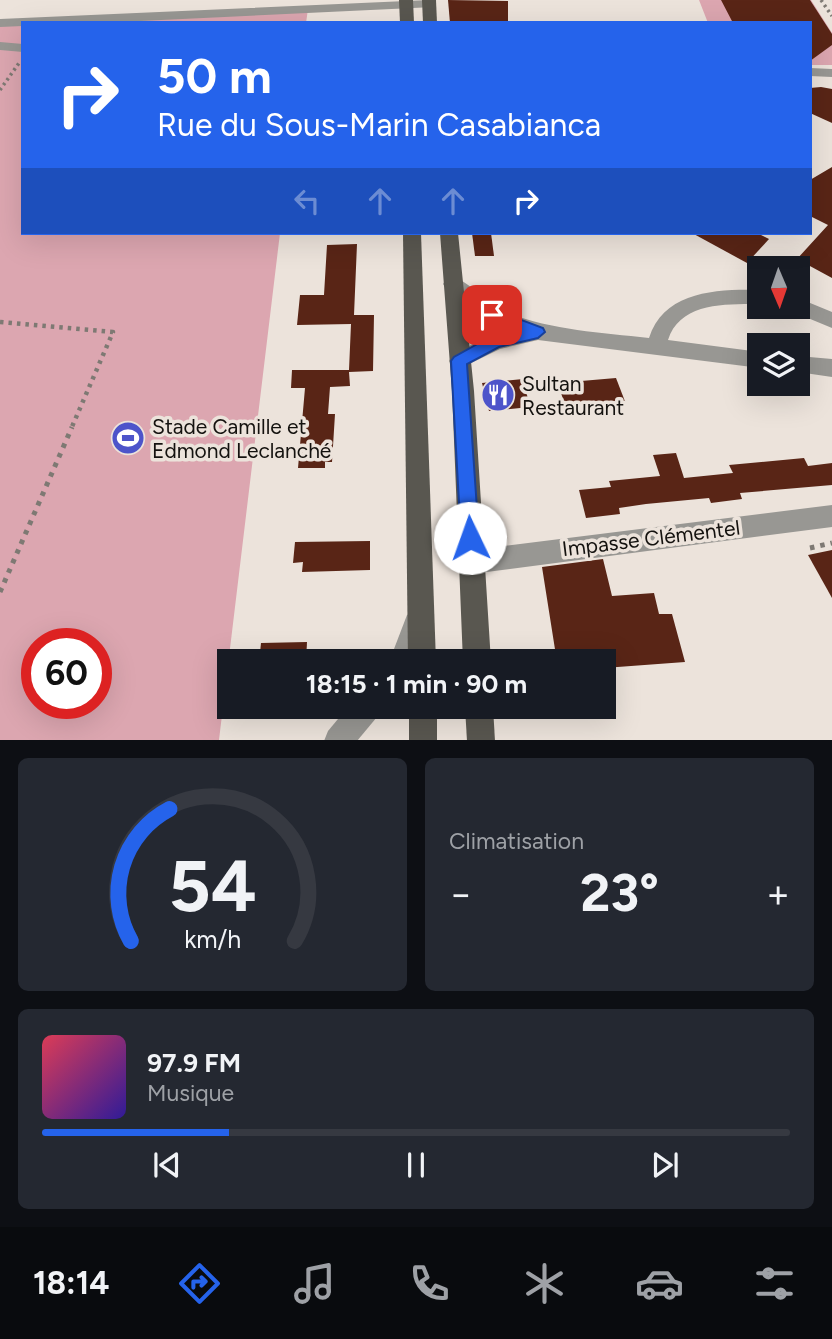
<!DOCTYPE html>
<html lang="fr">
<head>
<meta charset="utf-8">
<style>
  body { margin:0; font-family:Figtree,sans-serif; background:#242831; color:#f1f3f6; height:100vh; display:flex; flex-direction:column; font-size:26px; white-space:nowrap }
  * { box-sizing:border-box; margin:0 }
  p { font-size:23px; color:#9ea1a6 }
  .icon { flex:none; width:38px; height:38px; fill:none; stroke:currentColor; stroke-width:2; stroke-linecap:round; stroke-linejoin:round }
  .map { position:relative; height:740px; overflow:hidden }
  .panel { display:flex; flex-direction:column; gap:18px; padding:18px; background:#0d0f14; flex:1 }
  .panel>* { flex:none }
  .hud { position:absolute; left:21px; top:21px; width:791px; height:214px; border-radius:0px; box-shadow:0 7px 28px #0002; background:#2563eb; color:#fff; overflow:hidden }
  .needle { width:46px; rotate:178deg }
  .controls { position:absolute; left:747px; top:256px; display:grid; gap:14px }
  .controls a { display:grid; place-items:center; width:63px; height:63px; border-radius:0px; background:#171b24; box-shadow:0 7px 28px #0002; font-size:35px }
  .speed { position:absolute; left:21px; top:628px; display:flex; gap:14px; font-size:35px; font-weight:700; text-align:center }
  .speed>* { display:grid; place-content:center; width:91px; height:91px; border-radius:50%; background:#171b24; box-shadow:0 7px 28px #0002; line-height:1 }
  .speed .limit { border:10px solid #d22; background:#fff; color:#111 }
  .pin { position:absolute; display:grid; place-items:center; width:60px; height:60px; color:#fff; margin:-30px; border-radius:14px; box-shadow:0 4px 10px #0006 }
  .me { position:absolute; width:77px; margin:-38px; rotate:357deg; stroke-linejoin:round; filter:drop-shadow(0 0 5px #0008) }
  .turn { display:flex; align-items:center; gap:24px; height:147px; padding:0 21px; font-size:32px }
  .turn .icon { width:91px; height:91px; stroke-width:2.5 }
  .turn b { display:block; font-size:49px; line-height:60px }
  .lanes { display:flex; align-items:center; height:66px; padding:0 21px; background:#0003; justify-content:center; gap:35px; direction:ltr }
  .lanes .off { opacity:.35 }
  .big { font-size:52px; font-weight:700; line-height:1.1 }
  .panel .widget { flex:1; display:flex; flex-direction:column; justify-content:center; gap:10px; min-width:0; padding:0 24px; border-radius:10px; background:#242831 }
  .panel .dial { align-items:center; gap:0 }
  .dial svg { height:182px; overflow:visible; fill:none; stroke:#363941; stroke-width:7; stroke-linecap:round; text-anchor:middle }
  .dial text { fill:#f1f3f6; stroke:none }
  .song { display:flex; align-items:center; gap:21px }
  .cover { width:84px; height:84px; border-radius:10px; background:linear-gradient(135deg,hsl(350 70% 55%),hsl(250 70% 35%)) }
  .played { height:7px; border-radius:4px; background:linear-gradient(90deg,#2563eb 25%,#363941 25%) }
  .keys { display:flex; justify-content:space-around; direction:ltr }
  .heat { display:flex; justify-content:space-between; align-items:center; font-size:38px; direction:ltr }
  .panel .tiles { flex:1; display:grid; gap:18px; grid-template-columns:1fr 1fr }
  .widget:last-child { grid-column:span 2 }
  .trip { position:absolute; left:217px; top:649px; width:399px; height:70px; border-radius:0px; background:#171b24; box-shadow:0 7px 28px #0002; font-weight:700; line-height:70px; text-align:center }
  .tab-bar { display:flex; height:112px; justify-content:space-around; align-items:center; background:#090b0e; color:#9ea1a6 }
  .tab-bar .icon { width:49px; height:49px }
  .tab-bar .selected { color:#2563eb }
  .tab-bar b { font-size:32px; color:#f1f3f6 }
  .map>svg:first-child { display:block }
  .green { fill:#dca6b0; fill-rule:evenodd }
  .building { fill:#592516 }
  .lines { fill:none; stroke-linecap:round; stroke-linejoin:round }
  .path-far2 { stroke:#7e7973; stroke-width:3.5; stroke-dasharray:2.5 3.5; stroke-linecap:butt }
  .path-far1 { stroke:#7e7973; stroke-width:4.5; stroke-dasharray:3.5 5; stroke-linecap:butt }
  .path { stroke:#7e7973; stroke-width:5; stroke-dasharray:4.5 6; stroke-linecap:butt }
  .minor { fill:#989793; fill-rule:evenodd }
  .major { fill:#595750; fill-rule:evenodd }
  .route { fill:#2563eb; stroke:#184099; stroke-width:2 }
  .labels { text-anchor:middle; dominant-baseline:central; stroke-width:7; stroke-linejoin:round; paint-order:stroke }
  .poi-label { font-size:21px; fill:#14120f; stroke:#ece3db; text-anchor:start }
  .street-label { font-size:21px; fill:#14120f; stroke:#ece3db }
</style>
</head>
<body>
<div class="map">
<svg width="832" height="741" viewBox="0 0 832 741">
  <rect width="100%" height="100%" fill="#ece3db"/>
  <g class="green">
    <polygon points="699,0 811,0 832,33 832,65 810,65 810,23 708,23"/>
    <path d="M308 9 306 23H23V233H280L219 740H0V23ZM37 644H96V704H37Z"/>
  </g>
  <g class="building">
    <polygon points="448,0 508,1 508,23 450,23"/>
    <polygon points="721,0 810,0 832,34 832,45 810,61 810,23 733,23"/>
    <polygon points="821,87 832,89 832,123 810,113 810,88"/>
    <polygon points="832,167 832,278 797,259 828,225 810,216 810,180"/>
    <polygon points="472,233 491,233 494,256 475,256"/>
    <polygon points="692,233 757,233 769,239 747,263"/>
    <polygon points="357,244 354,315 374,315 373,371 349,372 350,386 330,387 328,414 335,414 332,462 325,462 325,468 298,468 305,388 291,388 292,370 349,370 351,324 297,325 300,295 324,295 327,245"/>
    <polygon points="616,378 626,404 566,409 558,383"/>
    <polygon points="523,379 530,407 489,411 482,383"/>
    <polygon points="676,453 684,478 733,473 729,465 804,458 808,466 832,463 832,485 740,493 742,499 711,503 709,498 646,504 619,508 620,514 586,518 579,490 611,487 609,481 660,476 653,455"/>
    <polygon points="370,541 370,570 302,572 303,562 293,563 295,542"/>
    <polygon points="832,550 832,598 808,555"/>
    <polygon points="603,559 612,596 654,593 659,614 672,614 685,662 604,668 604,662 557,662 542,567"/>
    <polygon points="307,642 306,662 259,662 261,643"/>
  </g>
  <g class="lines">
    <g class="path-far2">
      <polyline points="821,0 832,16"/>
      <polyline points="0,90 19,63"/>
    </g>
    <polyline class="path-far1" points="0,322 113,332 71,429"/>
    <g class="path">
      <polyline points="810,548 832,543"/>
      <polyline points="0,592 72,427"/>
    </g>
    <g class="minor">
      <polygon points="429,0 434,1 434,7 98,23 23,23 23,26 0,27 0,19"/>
      <polygon points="0,42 23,44 23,52 0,50"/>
      <polygon points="810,68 832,69 832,77 810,76"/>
      <path d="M453 277C471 282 483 302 501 310 547 330 599 332 649 338 664 291 717 289 760 290V304C726 304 680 302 668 340L760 352V368L538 340 500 349 459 369 452 367 449 361 452 355 488 336 511 330C486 321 457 309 443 284L446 279Z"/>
      <polygon points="798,298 832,312 832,328 791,311 788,306 798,306"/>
      <polygon points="798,356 832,359 832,377 798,372"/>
      <polygon points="832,505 832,527 471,574 462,571 458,562 462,553 471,550"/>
      <polygon points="416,611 425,615 429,624 417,662 389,662 407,615"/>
      <polygon points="348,707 381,707 377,717 357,741 324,741 328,731"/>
    </g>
    <g class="major">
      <polygon points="399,0 413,0 414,23 400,23"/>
      <polygon points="422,0 436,0 437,23 423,23"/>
      <polygon points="403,233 421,233 436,662 408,662"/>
      <polygon points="440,233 458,233 474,391 491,662 463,662 452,391"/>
      <rect x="409" y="707" width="28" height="34"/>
      <polygon points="465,707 493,707 495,741 467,741"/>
    </g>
  </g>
  <polygon class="route" points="492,309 543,328 545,332 538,338 499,347 467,364 479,538 477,544 470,546 463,544 461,538 451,361 454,357 490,337 517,331 486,319 484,315"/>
  <defs>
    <symbol id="restaurant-disc" viewBox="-11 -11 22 22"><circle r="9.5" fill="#4d54ca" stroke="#ece3db"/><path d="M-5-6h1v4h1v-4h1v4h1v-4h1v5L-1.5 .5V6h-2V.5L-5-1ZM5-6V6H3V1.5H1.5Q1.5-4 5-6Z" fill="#fff"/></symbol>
    <symbol id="stadium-disc" viewBox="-11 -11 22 22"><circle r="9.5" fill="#4d54ca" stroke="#ece3db"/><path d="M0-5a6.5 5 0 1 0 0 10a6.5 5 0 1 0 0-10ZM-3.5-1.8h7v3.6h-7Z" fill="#fff"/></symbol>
  </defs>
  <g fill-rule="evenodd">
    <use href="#restaurant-disc" x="479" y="376" width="38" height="38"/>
    <use href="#stadium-disc" x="109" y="419" width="38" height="38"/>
  </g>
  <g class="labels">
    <g class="poi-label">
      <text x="522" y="383">Sultan<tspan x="522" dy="24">Restaurant</tspan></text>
      <text x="152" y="426">Stade Camille et<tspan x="152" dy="24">Edmond Leclanché</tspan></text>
    </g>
    <g class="street-label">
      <text transform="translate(651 538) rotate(-7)">Impasse Clémentel</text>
    </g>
  </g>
</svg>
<div class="controls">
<a><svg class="needle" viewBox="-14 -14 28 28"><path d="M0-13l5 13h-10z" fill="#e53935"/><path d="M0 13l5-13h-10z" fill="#9ea1a6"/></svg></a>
<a><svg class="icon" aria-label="layers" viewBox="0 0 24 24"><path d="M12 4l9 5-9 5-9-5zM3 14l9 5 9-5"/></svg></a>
</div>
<div class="speed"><div class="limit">60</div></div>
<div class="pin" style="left:492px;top:315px;background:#d93025"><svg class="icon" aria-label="arrive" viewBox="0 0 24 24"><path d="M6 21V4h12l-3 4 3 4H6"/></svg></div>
<svg class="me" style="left:470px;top:538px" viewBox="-20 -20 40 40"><circle r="19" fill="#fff"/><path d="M0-13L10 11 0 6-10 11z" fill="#2563eb"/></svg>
<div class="trip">18:15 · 1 min · 90 m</div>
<div class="hud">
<div class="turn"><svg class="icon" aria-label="right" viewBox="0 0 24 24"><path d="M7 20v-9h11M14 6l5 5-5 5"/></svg><div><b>50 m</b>Rue du Sous-Marin Casabianca</div></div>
<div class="lanes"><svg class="icon off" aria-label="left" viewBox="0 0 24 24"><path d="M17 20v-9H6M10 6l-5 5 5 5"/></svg><svg class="icon off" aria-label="ahead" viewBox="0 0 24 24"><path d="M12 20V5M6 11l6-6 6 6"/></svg><svg class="icon off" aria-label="ahead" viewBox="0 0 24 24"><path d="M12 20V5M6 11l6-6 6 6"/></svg><svg class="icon" aria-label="right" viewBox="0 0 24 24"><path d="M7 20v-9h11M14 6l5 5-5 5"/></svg></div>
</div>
</div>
<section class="panel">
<div class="tiles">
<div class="widget dial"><svg viewBox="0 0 100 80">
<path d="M14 69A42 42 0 1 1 86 69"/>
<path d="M14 69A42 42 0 0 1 31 11" stroke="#2563eb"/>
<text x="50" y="56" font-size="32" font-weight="700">54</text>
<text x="50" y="72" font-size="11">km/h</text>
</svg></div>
<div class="widget"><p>Climatisation</p>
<div class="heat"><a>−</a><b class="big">23°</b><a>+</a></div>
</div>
<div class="widget">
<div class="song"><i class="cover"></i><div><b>97.9 FM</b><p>Musique</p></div></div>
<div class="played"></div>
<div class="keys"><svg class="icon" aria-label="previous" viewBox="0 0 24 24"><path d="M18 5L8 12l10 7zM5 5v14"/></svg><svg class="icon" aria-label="pause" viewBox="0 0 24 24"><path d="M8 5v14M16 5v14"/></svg><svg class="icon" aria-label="next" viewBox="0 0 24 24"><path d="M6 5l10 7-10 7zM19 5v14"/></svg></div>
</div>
</div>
</section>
<nav class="tab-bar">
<b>18:14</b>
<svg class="icon selected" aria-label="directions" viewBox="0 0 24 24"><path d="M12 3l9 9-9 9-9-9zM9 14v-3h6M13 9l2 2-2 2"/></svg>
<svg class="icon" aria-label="music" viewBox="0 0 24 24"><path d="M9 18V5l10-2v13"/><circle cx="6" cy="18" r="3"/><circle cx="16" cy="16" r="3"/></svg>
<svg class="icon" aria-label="phone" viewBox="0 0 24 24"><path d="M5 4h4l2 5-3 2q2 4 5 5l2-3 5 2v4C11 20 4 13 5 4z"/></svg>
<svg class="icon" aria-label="climate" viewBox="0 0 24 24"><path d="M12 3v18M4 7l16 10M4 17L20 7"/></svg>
<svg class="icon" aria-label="car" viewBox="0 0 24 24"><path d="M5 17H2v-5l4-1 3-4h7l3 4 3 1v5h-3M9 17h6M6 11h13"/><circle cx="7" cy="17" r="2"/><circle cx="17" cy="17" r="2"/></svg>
<svg class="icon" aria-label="filters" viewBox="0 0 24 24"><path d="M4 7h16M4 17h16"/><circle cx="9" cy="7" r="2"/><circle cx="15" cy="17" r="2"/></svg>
</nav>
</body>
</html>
